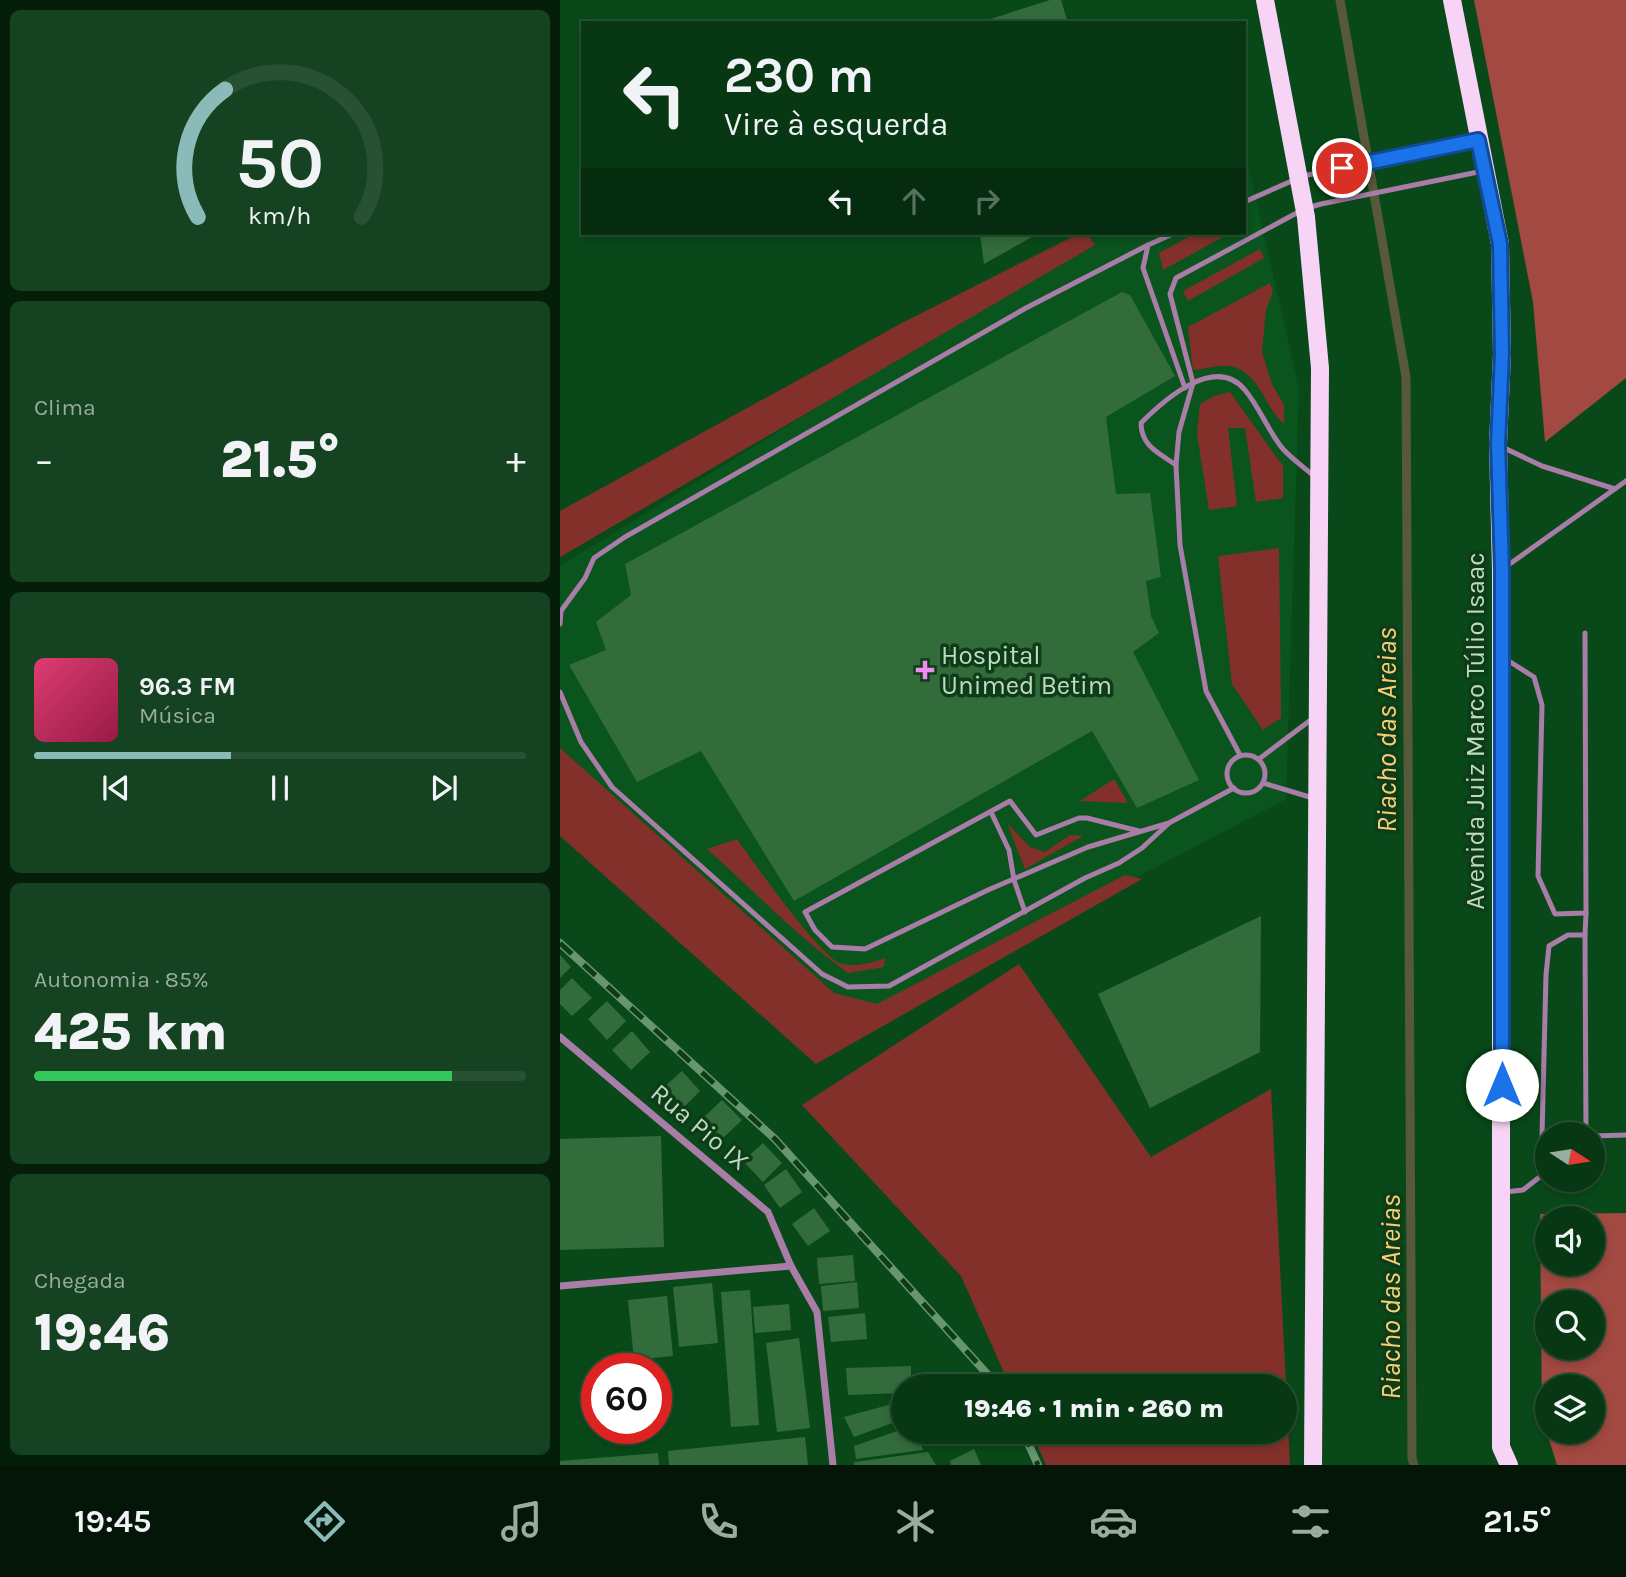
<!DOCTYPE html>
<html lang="pt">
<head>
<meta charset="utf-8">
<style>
  body { margin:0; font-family:Karla,sans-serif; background:#154221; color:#f1f3f6; height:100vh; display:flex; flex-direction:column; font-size:26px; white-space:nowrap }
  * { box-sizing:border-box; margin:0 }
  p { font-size:23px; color:#98aca0 }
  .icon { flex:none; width:38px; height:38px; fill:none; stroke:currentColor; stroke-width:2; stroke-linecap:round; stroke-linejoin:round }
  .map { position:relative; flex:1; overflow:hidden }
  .details { display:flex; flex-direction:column; gap:10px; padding:10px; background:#041e0a; width:560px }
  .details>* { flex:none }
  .hud { position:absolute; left:21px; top:21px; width:665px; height:214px; border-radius:0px; box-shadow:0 4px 10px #0003,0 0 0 2px #285133; background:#073713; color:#f1f3f6; overflow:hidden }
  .needle { width:46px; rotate:102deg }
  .buttons { position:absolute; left:975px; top:1122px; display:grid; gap:14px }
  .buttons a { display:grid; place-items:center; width:70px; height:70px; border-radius:50%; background:#073713; box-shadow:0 4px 10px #0003,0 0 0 2px #285133; font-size:35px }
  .speed { position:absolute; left:21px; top:1353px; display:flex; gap:14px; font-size:35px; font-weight:700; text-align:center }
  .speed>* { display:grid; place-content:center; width:91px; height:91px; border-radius:50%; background:#073713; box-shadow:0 4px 10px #0003,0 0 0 2px #285133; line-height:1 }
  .speed .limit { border:10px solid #d22; background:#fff; color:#111 }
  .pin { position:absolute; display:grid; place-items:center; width:60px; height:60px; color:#fff; margin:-30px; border:4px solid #fff; border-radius:50%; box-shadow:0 2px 7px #0007 }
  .me { position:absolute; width:77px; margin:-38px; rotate:0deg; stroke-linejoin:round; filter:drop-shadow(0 0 5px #0008) }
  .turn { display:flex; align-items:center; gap:24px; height:147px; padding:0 28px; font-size:32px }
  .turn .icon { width:91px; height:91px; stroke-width:2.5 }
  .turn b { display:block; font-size:49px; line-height:60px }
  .lanes { display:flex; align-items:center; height:66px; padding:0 28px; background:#0003; justify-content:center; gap:35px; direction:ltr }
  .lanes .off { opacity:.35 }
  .big { font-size:52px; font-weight:800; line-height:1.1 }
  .details .card { flex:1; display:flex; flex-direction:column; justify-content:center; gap:10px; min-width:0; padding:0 24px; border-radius:10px; background:#154221 }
  .details .dial { align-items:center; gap:0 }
  .dial svg { height:182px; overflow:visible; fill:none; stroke:#285133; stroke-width:7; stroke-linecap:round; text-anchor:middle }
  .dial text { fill:#f1f3f6; stroke:none }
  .song { display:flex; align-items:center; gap:21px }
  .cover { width:84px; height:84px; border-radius:10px; background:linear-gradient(135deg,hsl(340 70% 55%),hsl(340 70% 35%)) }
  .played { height:7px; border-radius:4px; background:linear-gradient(90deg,#8bbbb9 40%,#285133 40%) }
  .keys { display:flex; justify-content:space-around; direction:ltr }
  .heat { display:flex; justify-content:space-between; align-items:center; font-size:38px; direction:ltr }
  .charge { height:10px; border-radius:5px; background:linear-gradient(90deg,#34c759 85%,#285133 0) }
  .trip { position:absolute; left:331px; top:1374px; width:406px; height:70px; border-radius:35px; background:#073713; box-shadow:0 4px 10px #0003,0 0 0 2px #285133; font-weight:800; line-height:70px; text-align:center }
  .dock { display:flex; height:112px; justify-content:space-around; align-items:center; background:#031608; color:#98aca0 }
  .dock .icon { width:49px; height:49px }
  .dock .selected { color:#8bbbb9 }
  .dock b { font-size:32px; color:#f1f3f6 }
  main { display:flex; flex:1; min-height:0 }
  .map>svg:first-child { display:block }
  .built { fill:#0a541e }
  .green { fill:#84302a }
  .forest { fill:#a24941; fill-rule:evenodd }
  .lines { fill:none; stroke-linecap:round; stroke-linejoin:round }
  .stream { stroke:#58593b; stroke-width:9 }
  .building { fill:#326c3b }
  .service { stroke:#a97da8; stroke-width:5 }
  .minor { stroke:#a97da8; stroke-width:7 }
  .primary { stroke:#f7d3f6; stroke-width:18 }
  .rail-casing { stroke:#679570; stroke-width:8 }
  .rail { stroke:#0f3c18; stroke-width:5; stroke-dasharray:16; stroke-linecap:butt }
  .route-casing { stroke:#114b97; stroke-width:18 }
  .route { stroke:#1a73e8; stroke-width:12 }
  .poi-dot { fill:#f28af3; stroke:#0f3c18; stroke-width:2.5 }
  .labels { text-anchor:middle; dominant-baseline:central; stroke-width:7; stroke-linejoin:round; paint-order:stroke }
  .poi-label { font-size:26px; fill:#bddbbf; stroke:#0f3c18; text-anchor:start }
  .street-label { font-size:26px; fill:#bddbbf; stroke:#0f3c18 }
  .water-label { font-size:28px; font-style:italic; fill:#f7d074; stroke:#0f3c18 }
</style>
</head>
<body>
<main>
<section class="details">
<div class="card dial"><svg viewBox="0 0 100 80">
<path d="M14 69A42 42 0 1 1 86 69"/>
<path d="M14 69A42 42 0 0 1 26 13" stroke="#8bbbb9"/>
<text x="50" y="56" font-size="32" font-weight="700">50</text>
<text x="50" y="72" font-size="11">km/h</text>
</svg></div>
<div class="card"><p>Clima</p>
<div class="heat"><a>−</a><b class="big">21.5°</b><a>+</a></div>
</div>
<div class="card">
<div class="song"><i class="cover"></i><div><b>96.3 FM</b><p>Música</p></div></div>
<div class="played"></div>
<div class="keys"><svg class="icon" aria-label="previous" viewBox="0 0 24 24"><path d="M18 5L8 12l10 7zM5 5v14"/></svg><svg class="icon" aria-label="pause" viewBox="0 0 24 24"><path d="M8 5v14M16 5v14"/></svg><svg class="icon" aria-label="next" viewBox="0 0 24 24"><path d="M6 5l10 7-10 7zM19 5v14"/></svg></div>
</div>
<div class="card"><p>Autonomia · 85%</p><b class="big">425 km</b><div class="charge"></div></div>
<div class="card"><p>Chegada</p><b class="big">19:46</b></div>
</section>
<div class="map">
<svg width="1066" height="1465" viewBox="0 0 1066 1465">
  <rect width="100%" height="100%" fill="#094919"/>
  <polygon class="built" points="684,148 739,388 726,799 303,1021 0,774 0,566 540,233 684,233"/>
  <g class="green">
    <polygon points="520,233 527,233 535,245 0,557 0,511 342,323"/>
    <polygon points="636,233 670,233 603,270 599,253"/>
    <polygon points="700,249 704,258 628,301 623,291"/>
    <path d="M710 283 713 291 706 310 702 352 712 384 724 405V424C704 408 699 368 667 366 656 365 644 370 633 370L628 327Z"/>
    <polygon points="670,392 723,466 723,498 696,502 685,428 668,428 677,506 649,510 637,434 640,404 654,396"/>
    <polygon points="719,548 721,718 703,730 672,684 658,556"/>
    <polygon points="0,748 274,993 317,1004 565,875 582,879 256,1064 0,836"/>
    <polygon points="554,779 568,803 520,801"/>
    <polygon points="447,823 470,847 485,852 510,835 523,836 465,869"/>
    <path d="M177 839C193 861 261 959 282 964 298 967 310 963 325 958L324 967 288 973C237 936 194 891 147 849Z"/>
    <polygon points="459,964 591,1157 711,1089 730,1465 486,1465 471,1432 724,1432 724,1386 450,1386 401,1276 242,1105"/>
  </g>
  <g class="forest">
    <polygon points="914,0 1066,0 1066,378 985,442 973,302"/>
    <path d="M1066 1213V1465H997L982 1417 980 1214ZM987 1218H1032V1264H987ZM987 1302H1032V1348H987ZM987 1386H1032V1432H987Z"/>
  </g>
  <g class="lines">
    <polyline class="stream" points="780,0 846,377 852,1458 854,1465"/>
  </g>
  <g class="building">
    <polygon points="490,0 501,0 508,23 418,23"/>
    <polygon points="420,233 479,233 424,264"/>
    <polygon points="562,292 570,295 615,376 546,417 556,494 590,493 601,577 586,581 591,616 599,633 573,652 639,780 577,808 532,731 234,901 141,751 77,782 9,665 46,650 36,622 71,595 65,564"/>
    <polygon points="701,916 700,1052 590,1108 538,994"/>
    <polygon points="0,955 11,967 0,978"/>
    <polygon points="12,978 32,998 12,1016 0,1004 0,990"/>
    <polygon points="47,1001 66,1021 47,1040 28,1019"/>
    <polygon points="72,1031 90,1052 71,1070 52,1050"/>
    <polygon points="122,1071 140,1091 121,1110 102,1089"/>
    <polygon points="162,1100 182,1120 162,1139 143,1118"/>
    <polygon points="101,1136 104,1247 0,1250 0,1139"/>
    <polygon points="203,1143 222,1163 203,1182 183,1161"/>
    <polygon points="226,1169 242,1192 220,1208 204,1185"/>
    <polygon points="254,1208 270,1231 248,1246 232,1224"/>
    <polygon points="293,1255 295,1281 259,1284 257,1258"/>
    <polygon points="297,1282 299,1308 263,1311 261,1286"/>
    <polygon points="152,1283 158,1343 119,1347 113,1287"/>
    <polygon points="190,1290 199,1425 171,1427 161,1292"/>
    <polygon points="107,1296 113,1356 74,1360 68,1300"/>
    <polygon points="229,1304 231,1330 195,1333 193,1307"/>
    <polygon points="305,1313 307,1339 271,1342 268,1317"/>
    <polygon points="239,1338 250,1428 217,1432 206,1343"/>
    <polygon points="351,1366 351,1386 343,1386 343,1393 288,1395 286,1368"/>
    <polygon points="343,1401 343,1419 294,1437 284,1417"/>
    <polygon points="343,1429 343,1432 357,1432 363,1450 296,1459 294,1446"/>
    <polygon points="378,1432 397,1432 383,1440"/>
    <polygon points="245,1437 248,1465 109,1465 108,1451"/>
    <polygon points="414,1449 421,1465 391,1465 390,1461"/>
    <polygon points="368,1452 376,1465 294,1465 294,1462"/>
    <polygon points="98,1453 99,1465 0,1465 0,1461"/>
  </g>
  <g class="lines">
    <g class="service">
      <polyline points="743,176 915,141"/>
      <polyline points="684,202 734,180"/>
      <polyline points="615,233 588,245 583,268 625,388"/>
      <polyline points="940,446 982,466 1055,489"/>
      <path d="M616 465C599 453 581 446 581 423 604 400 655 354 685 390 700 408 708 431 723 449 732 459 745 468 755 477"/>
      <polyline points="944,568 1066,481"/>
      <polyline points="0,624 1,611 25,578 34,558 65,537 466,308 588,245"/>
      <polyline points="944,658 974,677 982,705 978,876 995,914 1026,913 1025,633"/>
      <polyline points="0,692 21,742 52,787 262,974 288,987 329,986 525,878 559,863 582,848 608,824"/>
      <polyline points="680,755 646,691 620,545 616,465 619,432 633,383 610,294 616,278 744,209 761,204 923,171"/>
      <circle cx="686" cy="774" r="19"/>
      <polyline points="699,759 752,719"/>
      <polyline points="703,783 753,798"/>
      <polyline points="431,812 449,850 454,880 465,912"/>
      <polyline points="579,831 527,818 519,818 476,835 450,801 245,912 255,930 272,947 305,949 428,890 528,847 609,823 674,788"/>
      <polyline points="1025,935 1026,913"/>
      <polyline points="1032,1136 1066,1135"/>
      <polyline points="945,1192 963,1190 981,1176 986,975 989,946 1008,935 1025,935 1026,1134"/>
    </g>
    <g class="minor">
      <polyline points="0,1037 208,1212 231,1266 257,1312 273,1465"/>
      <polyline points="0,1286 231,1266"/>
    </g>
    <g class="primary">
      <polyline points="705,0 746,217 760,368 753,1465"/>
      <polyline points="892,0 940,244 942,354 938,444 941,570 941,1447 949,1465"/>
    </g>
    <defs>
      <g id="rail">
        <polyline points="0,943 215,1139 438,1386"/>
        <polyline points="463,1432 478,1465"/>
      </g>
    </defs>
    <use href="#rail" class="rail-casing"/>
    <use href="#rail" class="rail"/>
  </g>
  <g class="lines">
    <defs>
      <polyline id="route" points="782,168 918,140 940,244 942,354 938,444 942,570 942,1085"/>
    </defs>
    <use href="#route" class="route-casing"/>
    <use href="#route" class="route"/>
  </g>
  <path class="poi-dot" d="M361.5 659.5h7v7h7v7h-7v7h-7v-7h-7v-7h7z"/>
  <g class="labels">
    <g class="poi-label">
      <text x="381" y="655">Hospital<tspan x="381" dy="30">Unimed Betim</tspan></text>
    </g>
    <g class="street-label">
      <text transform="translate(915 731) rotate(-90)">Avenida Juiz Marco Túlio Isaac</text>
      <text transform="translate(140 1127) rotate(40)">Rua Pio IX</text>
    </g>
    <g class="water-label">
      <text transform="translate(826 730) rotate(-90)">Riacho das Areias</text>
      <text transform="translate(830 1297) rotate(-90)">Riacho das Areias</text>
    </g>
  </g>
</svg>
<div class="buttons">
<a><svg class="needle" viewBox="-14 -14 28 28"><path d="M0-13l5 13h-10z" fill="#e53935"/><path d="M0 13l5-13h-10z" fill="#98aca0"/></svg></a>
<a><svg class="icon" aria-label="sound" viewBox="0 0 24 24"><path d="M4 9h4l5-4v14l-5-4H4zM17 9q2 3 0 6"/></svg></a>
<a><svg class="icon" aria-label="search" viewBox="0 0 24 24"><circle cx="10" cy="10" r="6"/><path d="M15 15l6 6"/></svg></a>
<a><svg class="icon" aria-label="layers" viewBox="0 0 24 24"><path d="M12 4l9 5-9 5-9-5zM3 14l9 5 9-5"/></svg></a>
</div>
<div class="speed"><div class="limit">60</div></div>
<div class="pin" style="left:782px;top:168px;background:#d93025"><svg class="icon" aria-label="arrive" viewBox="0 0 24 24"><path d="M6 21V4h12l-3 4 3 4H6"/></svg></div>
<svg class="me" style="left:942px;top:1085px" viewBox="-20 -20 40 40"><circle r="19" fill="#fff"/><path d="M0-13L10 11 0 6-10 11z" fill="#1a73e8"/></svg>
<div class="trip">19:46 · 1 min · 260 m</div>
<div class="hud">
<div class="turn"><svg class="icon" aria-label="left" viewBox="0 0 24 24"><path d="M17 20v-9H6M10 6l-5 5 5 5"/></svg><div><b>230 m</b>Vire à esquerda</div></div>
<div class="lanes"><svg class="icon" aria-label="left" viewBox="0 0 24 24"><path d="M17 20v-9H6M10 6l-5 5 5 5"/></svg><svg class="icon off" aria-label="ahead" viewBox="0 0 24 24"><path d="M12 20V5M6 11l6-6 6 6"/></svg><svg class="icon off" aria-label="right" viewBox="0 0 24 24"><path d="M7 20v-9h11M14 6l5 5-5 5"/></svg></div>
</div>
</div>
</main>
<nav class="dock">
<b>19:45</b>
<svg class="icon selected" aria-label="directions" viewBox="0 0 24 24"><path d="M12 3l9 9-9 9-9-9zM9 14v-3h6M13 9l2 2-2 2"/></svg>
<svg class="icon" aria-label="music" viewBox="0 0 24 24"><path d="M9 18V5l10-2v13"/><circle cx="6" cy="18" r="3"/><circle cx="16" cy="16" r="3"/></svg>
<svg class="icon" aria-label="phone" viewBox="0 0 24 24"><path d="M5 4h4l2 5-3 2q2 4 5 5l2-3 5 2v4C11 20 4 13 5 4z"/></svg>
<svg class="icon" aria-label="climate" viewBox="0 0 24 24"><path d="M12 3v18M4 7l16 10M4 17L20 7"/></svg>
<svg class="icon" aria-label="car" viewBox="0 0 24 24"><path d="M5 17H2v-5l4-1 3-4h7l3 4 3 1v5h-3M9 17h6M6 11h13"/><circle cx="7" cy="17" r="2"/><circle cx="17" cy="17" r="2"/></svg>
<svg class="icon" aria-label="filters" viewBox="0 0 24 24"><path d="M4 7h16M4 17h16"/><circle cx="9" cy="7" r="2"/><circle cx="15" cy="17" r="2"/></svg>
<b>21.5°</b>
</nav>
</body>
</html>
